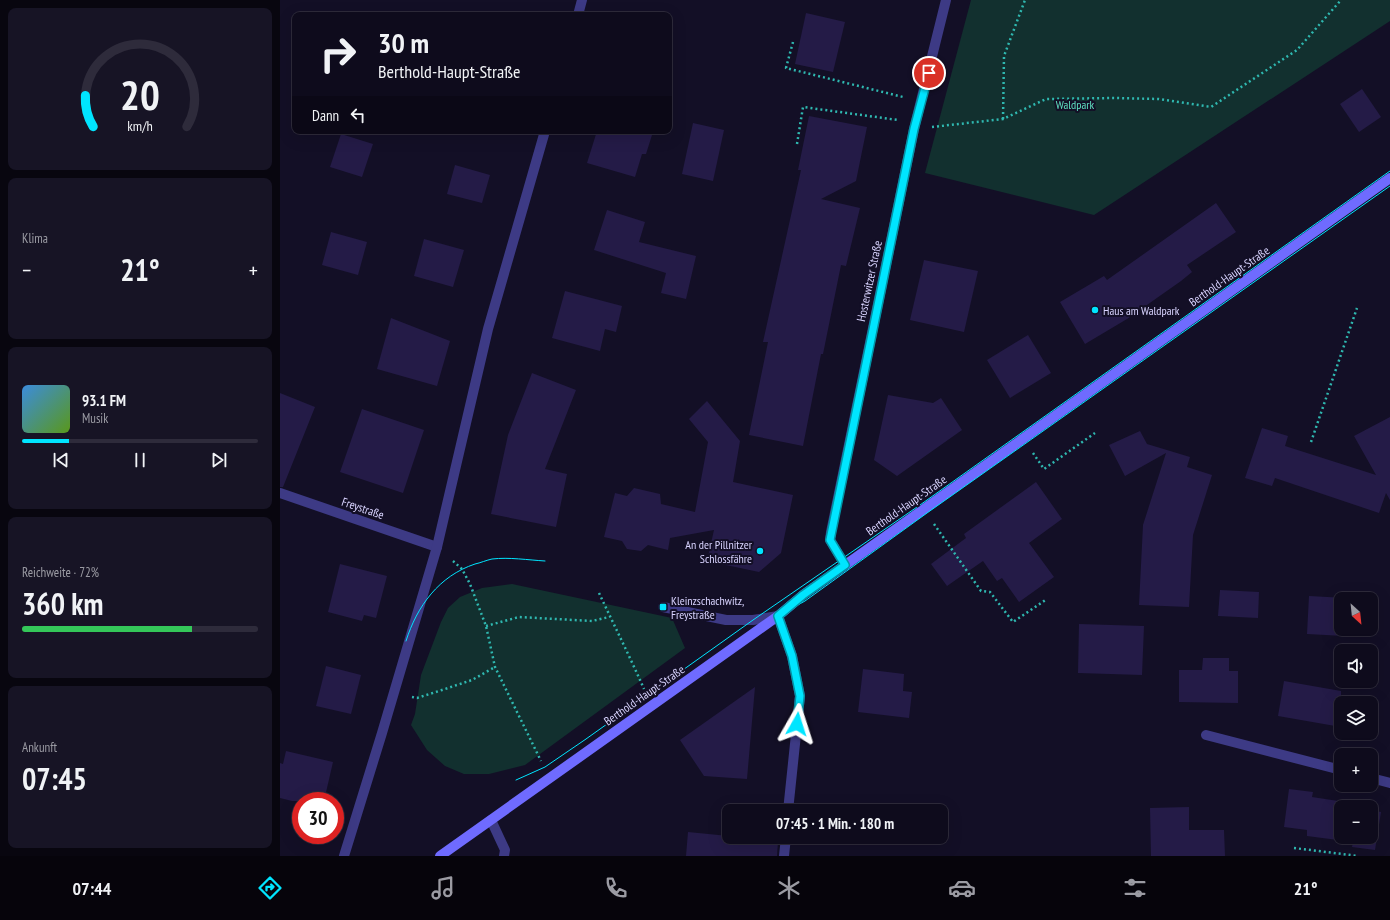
<!DOCTYPE html>
<html lang="de">
<head>
<meta charset="utf-8">
<style>
  body { margin:0; font-family:"PT Sans Narrow",sans-serif; background:#171425; color:#f1f3f6; height:100vh; display:flex; flex-direction:column; font-size:15px; white-space:nowrap }
  * { box-sizing:border-box; margin:0 }
  p { font-size:13px; color:#9b9ba3 }
  .icon { flex:none; width:22px; height:22px; fill:none; stroke:currentColor; stroke-width:2; stroke-linecap:round; stroke-linejoin:round }
  .map { position:relative; flex:1; overflow:hidden }
  .drawer { display:flex; flex-direction:column; gap:8px; padding:8px; background:#08060f; width:280px }
  .drawer>* { flex:none }
  .banner { position:absolute; left:12px; top:12px; width:380px; height:122px; border-radius:8px; box-shadow:0 4px 16px #0002,0 0 0 1px #2e2b3b; background:#0e0b1c; color:#f1f3f6; overflow:hidden }
  .needle { width:26px; rotate:153deg }
  .fabs { position:absolute; left:1054px; top:592px; display:grid; gap:8px }
  .fabs a { display:grid; place-items:center; width:44px; height:44px; border-radius:8px; background:#0e0b1c; box-shadow:0 4px 16px #0002,0 0 0 1px #2e2b3b; font-size:20px }
  .speed { position:absolute; left:12px; top:792px; display:flex; gap:8px; font-size:20px; font-weight:700; text-align:center }
  .speed>* { display:grid; place-content:center; width:52px; height:52px; border-radius:50%; background:#0e0b1c; box-shadow:0 4px 16px #0002,0 0 0 1px #2e2b3b; line-height:1 }
  .speed .limit { border:6px solid #d22; background:#fff; color:#111 }
  .pin { position:absolute; display:grid; place-items:center; width:34px; height:34px; color:#fff; margin:-17px; border:2px solid #fff; border-radius:50%; box-shadow:0 1px 4px #0007 }
  .me { position:absolute; width:44px; margin:-22px; rotate:6deg; stroke-linejoin:round; filter:drop-shadow(0 0 3px #0008) }
  .turn { display:flex; align-items:center; gap:14px; height:84px; padding:0 20px; font-size:18px }
  .turn .icon { width:52px; height:52px; stroke-width:2.5 }
  .turn b { display:block; font-size:28px; line-height:34px }
  .then { display:flex; align-items:center; height:38px; padding:0 20px; background:#0003; gap:8px; font-size:15px }
  .big { font-size:30px; font-weight:700; line-height:1.1 }
  .drawer .widget { flex:1; display:flex; flex-direction:column; justify-content:center; gap:6px; min-width:0; padding:0 14px; border-radius:8px; background:#171425 }
  .drawer .dial { align-items:center; gap:0 }
  .dial svg { height:104px; overflow:visible; fill:none; stroke:#2e2b3b; stroke-width:7; stroke-linecap:round; text-anchor:middle }
  .dial text { fill:#f1f3f6; stroke:none }
  .song { display:flex; align-items:center; gap:12px }
  .cover { width:48px; height:48px; border-radius:6px; background:linear-gradient(135deg,hsl(210 70% 55%),hsl(90 70% 35%)) }
  .played { height:4px; border-radius:2px; background:linear-gradient(90deg,#00e5ff 20%,#2e2b3b 20%) }
  .keys { display:flex; justify-content:space-around; direction:ltr }
  .heat { display:flex; justify-content:space-between; align-items:center; font-size:22px; direction:ltr }
  .charge { height:6px; border-radius:3px; background:linear-gradient(90deg,#34c759 72%,#2e2b3b 0) }
  .trip { position:absolute; left:442px; top:804px; width:226px; height:40px; border-radius:8px; background:#0e0b1c; box-shadow:0 4px 16px #0002,0 0 0 1px #2e2b3b; font-weight:700; line-height:40px; text-align:center }
  .tab-bar { display:flex; height:64px; justify-content:space-around; align-items:center; background:#06040b; color:#9b9ba3 }
  .tab-bar .icon { width:28px; height:28px }
  .tab-bar .selected { color:#00e5ff }
  .tab-bar b { font-size:18px; color:#f1f3f6 }
  main { display:flex; flex:1; min-height:0 }
  .map>svg:first-child { display:block }
  .green { fill:#12302f }
  .building { fill:#241b47 }
  .lines { fill:none; stroke-linecap:round; stroke-linejoin:round }
  .path { stroke:#2fb8b0; stroke-width:2.5; stroke-dasharray:2 3; stroke-linecap:butt }
  .lane { stroke:#3d3a85; stroke-width:10 }
  .street { stroke:#3d3a85; stroke-width:10 }
  .secondary { stroke:#6f6bff; stroke-width:10 }
  .tram { stroke:#00e5ff; stroke-width:1 }
  .route-casing { stroke:#0095a6; stroke-width:10 }
  .route { stroke:#00e5ff; stroke-width:7 }
  .poi-dot { fill:#00e5ff; stroke:#130f26; stroke-width:1.5 }
  .labels { text-anchor:middle; dominant-baseline:central; stroke-width:4; stroke-linejoin:round; paint-order:stroke }
  .park-label { font-size:12px; fill:#5fe0c0; stroke:#130f26 }
  .street-label { font-size:12px; fill:#d9d4ff; stroke:#130f26 }
  .poi-label { font-size:12px; fill:#d9d4ff; stroke:#130f26; text-anchor:start }
</style>
</head>
<body>
<main>
<section class="drawer">
<div class="widget dial"><svg viewBox="0 0 100 80">
<path d="M14 69A42 42 0 1 1 86 69"/>
<path d="M14 69A42 42 0 0 1 8 45" stroke="#00e5ff"/>
<text x="50" y="56" font-size="32" font-weight="700">20</text>
<text x="50" y="72" font-size="11">km/h</text>
</svg></div>
<div class="widget"><p>Klima</p>
<div class="heat"><a>−</a><b class="big">21°</b><a>+</a></div>
</div>
<div class="widget">
<div class="song"><i class="cover"></i><div><b>93.1 FM</b><p>Musik</p></div></div>
<div class="played"></div>
<div class="keys"><svg class="icon" aria-label="previous" viewBox="0 0 24 24"><path d="M18 5L8 12l10 7zM5 5v14"/></svg><svg class="icon" aria-label="pause" viewBox="0 0 24 24"><path d="M8 5v14M16 5v14"/></svg><svg class="icon" aria-label="next" viewBox="0 0 24 24"><path d="M6 5l10 7-10 7zM19 5v14"/></svg></div>
</div>
<div class="widget"><p>Reichweite · 72%</p><b class="big">360 km</b><div class="charge"></div></div>
<div class="widget"><p>Ankunft</p><b class="big">07:45</b></div>
</section>
<div class="map">
<svg width="1110" height="856" viewBox="0 0 1110 856">
  <rect width="100%" height="100%" fill="#130f26"/>
  <g class="green">
    <polygon points="691,0 1110,0 1110,21 814,215 645,173"/>
    <polygon points="232,584 392,618 405,648 245,765 209,774 184,774 165,766 147,750 131,725 135,714 141,675 161,622 168,608 180,597 202,588"/>
  </g>
  <g class="building">
    <polygon points="526,13 565,22 553,72 515,64"/>
    <polygon points="1082,89 1101,117 1079,132 1060,104"/>
    <polygon points="529,116 587,127 576,181 541,199 580,208 566,266 561,265 543,354 541,354 523,446 469,435 488,342 483,342 521,170 518,170"/>
    <polygon points="413,123 444,130 433,181 402,174"/>
    <polygon points="317,131 358,131 372,135 366,154 362,154 355,177 307,163"/>
    <polygon points="61,134 93,144 82,177 50,167"/>
    <polygon points="175,165 210,175 202,203 167,194"/>
    <polygon points="936,203 956,232 907,265 912,272 901,281 847,319 805,344 780,302 824,276 827,280"/>
    <polygon points="327,210 365,222 359,242 416,256 406,299 381,293 386,273 314,250"/>
    <polygon points="51,232 87,242 78,275 42,265"/>
    <polygon points="144,239 184,250 173,287 134,276"/>
    <polygon points="644,260 698,271 684,332 630,320"/>
    <polygon points="285,291 342,306 336,332 325,329 320,351 272,338"/>
    <polygon points="111,318 170,341 157,386 97,369"/>
    <polygon points="748,335 771,373 730,398 707,360"/>
    <polygon points="252,373 296,390 265,469 287,474 276,527 211,514 228,435"/>
    <polygon points="0,393 35,407 3,487 0,487"/>
    <polygon points="608,395 653,403 661,398 682,430 617,476 594,460"/>
    <polygon points="427,401 460,441 453,482 513,495 501,553 479,572 427,561 434,530 390,538 388,550 368,545 361,551 347,549 342,541 324,537 335,493 347,496 354,488 380,494 381,504 415,512 428,442 409,419"/>
    <polygon points="82,409 144,430 123,493 60,472"/>
    <polygon points="1110,417 1110,500 1106,493 1099,513 995,478 992,486 965,478 982,428 1008,436 1005,446 1096,475 1074,436"/>
    <polygon points="860,431 867,444 910,457 907,467 932,475 913,535 909,607 859,605 863,525 886,453 845,476 829,445"/>
    <polygon points="756,482 782,519 749,543 774,577 739,602 722,578 717,581 703,561 667,586 651,564 686,538 684,534"/>
    <polygon points="60,564 107,576 96,618 84,615 82,621 48,612"/>
    <polygon points="940,590 979,592 978,618 938,616"/>
    <polygon points="1029,596 1085,599 1061,599 1061,629 1083,629 1083,637 1027,634"/>
    <polygon points="799,624 864,626 862,675 798,673"/>
    <polygon points="923,658 949,658 949,671 958,671 958,703 899,702 899,670 922,670"/>
    <polygon points="46,666 81,675 71,714 36,706"/>
    <polygon points="583,669 624,674 623,691 632,692 629,718 578,712"/>
    <polygon points="1004,681 1061,691 1061,727 998,716"/>
    <polygon points="475,687 467,779 424,776 400,740"/>
    <polygon points="6,751 53,762 44,801 12,801 0,798 0,763 3,764"/>
    <polygon points="1009,789 1033,792 1032,797 1078,804 1078,807 1061,807 1061,837 1091,837 1091,810 1101,812 1095,850 1072,847 1073,842 1027,836 1027,830 1004,827"/>
    <polygon points="909,807 909,830 944,830 945,856 871,856 870,808"/>
    <polygon points="408,832 498,841 497,856 406,856"/>
  </g>
  <g class="lines">
    <g class="path">
      <polyline points="513,42 506,68 623,97"/>
      <polyline points="723,119 724,56 745,0"/>
      <polyline points="652,127 723,119 766,99 834,98 879,99 931,107 1017,50 1061,0"/>
      <polyline points="517,144 523,107 618,120"/>
      <polyline points="1031,442 1077,308"/>
      <polyline points="753,453 764,469 815,433"/>
      <polyline points="654,524 701,591 710,592 733,622 767,599"/>
      <polyline points="173,561 182,569 190,584 206,626 215,667 261,761"/>
      <path d="M319 593C334 625 350 657 364 689"/>
      <polyline points="206,626 239,617 312,621 329,617"/>
      <polyline points="132,697 137,698 162,690 192,680 215,667"/>
      <polyline points="1014,848 1078,856"/>
    </g>
    <g class="lane">
      <polyline points="383,607 446,620 473,620 498,616"/>
      <polyline points="926,735 1061,770"/>
      <polyline points="1091,778 1110,783"/>
    </g>
    <g class="street">
      <polyline points="298,15 302,0"/>
      <polyline points="0,493 157,547"/>
      <polyline points="565,565 550,540 551,532 634,129 666,0"/>
      <polyline points="498,616 512,656 520,696 508,811"/>
      <polyline points="211,820 225,850 224,856"/>
      <polyline points="64,856 102,733 157,547 208,329 265,131"/>
      <polyline points="504,856 506,837"/>
    </g>
    <polyline class="secondary" points="160,856 498,616 523,595 1110,178"/>
    <g class="tram">
      <polyline points="498,616 525,601 647,513 1110,186"/>
      <path d="M126 641C137 606 159 576 195 564 200 563 207 560 212 559 229 557 248 560 265 561"/>
      <polyline points="236,780 265,767 306,739 473,620 640,505 1110,171"/>
    </g>
  </g>
  <g class="lines">
    <defs>
      <polyline id="route" points="517,724 520,696 512,656 498,616 523,595 565,565 550,540 634,129 649,73"/>
    </defs>
    <use href="#route" class="route-casing"/>
    <use href="#route" class="route"/>
  </g>
  <g class="poi-dot">
    <circle cx="815" cy="310" r="4"/>
    <circle cx="480" cy="551" r="4"/>
    <rect x="379" y="603" width="8" height="8" rx="2"/>
  </g>
  <g class="labels">
    <g class="park-label">
      <text x="795" y="104">Waldpark</text>
    </g>
    <g class="street-label">
      <text transform="translate(949 276) rotate(-35)">Berthold-Haupt-Straße</text>
      <text transform="translate(589 281) rotate(-78)">Hosterwitzer Straße</text>
      <text transform="translate(626 505) rotate(-35)">Berthold-Haupt-Straße</text>
      <text transform="translate(83 508) rotate(19)">Freystraße</text>
      <text transform="translate(364 695) rotate(-35)">Berthold-Haupt-Straße</text>
    </g>
    <g class="poi-label">
      <text x="823" y="310">Haus am Waldpark</text>
      <text x="472" y="544" text-anchor="end">An der Pillnitzer<tspan x="472" dy="14">Schlossfähre</tspan></text>
      <text x="391" y="600">Kleinzschachwitz,<tspan x="391" dy="14">Freystraße</tspan></text>
    </g>
  </g>
</svg>
<div class="fabs">
<a><svg class="needle" viewBox="-14 -14 28 28"><path d="M0-13l5 13h-10z" fill="#e53935"/><path d="M0 13l5-13h-10z" fill="#9b9ba3"/></svg></a>
<a><svg class="icon" aria-label="sound" viewBox="0 0 24 24"><path d="M4 9h4l5-4v14l-5-4H4zM17 9q2 3 0 6"/></svg></a>
<a><svg class="icon" aria-label="layers" viewBox="0 0 24 24"><path d="M12 4l9 5-9 5-9-5zM3 14l9 5 9-5"/></svg></a>
<a>+</a>
<a>−</a>
</div>
<div class="speed"><div class="limit">30</div></div>
<div class="pin" style="left:649px;top:73px;background:#d93025"><svg class="icon" aria-label="arrive" viewBox="0 0 24 24"><path d="M6 21V4h12l-3 4 3 4H6"/></svg></div>
<svg class="me" style="left:517px;top:724px" viewBox="-20 -20 40 40"><path d="M0-17L14 15 0 8-14 15z" fill="#00e5ff" stroke="#fff" stroke-width="4"/></svg>
<div class="trip">07:45 · 1 Min. · 180 m</div>
<div class="banner">
<div class="turn"><svg class="icon" aria-label="right" viewBox="0 0 24 24"><path d="M7 20v-9h11M14 6l5 5-5 5"/></svg><div><b>30 m</b>Berthold-Haupt-Straße</div></div>
<div class="then">Dann<svg class="icon" aria-label="left" viewBox="0 0 24 24"><path d="M17 20v-9H6M10 6l-5 5 5 5"/></svg></div>
</div>
</div>
</main>
<nav class="tab-bar">
<b>07:44</b>
<svg class="icon selected" aria-label="directions" viewBox="0 0 24 24"><path d="M12 3l9 9-9 9-9-9zM9 14v-3h6M13 9l2 2-2 2"/></svg>
<svg class="icon" aria-label="music" viewBox="0 0 24 24"><path d="M9 18V5l10-2v13"/><circle cx="6" cy="18" r="3"/><circle cx="16" cy="16" r="3"/></svg>
<svg class="icon" aria-label="phone" viewBox="0 0 24 24"><path d="M5 4h4l2 5-3 2q2 4 5 5l2-3 5 2v4C11 20 4 13 5 4z"/></svg>
<svg class="icon" aria-label="climate" viewBox="0 0 24 24"><path d="M12 3v18M4 7l16 10M4 17L20 7"/></svg>
<svg class="icon" aria-label="car" viewBox="0 0 24 24"><path d="M5 17H2v-5l4-1 3-4h7l3 4 3 1v5h-3M9 17h6M6 11h13"/><circle cx="7" cy="17" r="2"/><circle cx="17" cy="17" r="2"/></svg>
<svg class="icon" aria-label="filters" viewBox="0 0 24 24"><path d="M4 7h16M4 17h16"/><circle cx="9" cy="7" r="2"/><circle cx="15" cy="17" r="2"/></svg>
<b>21°</b>
</nav>
</body>
</html>
